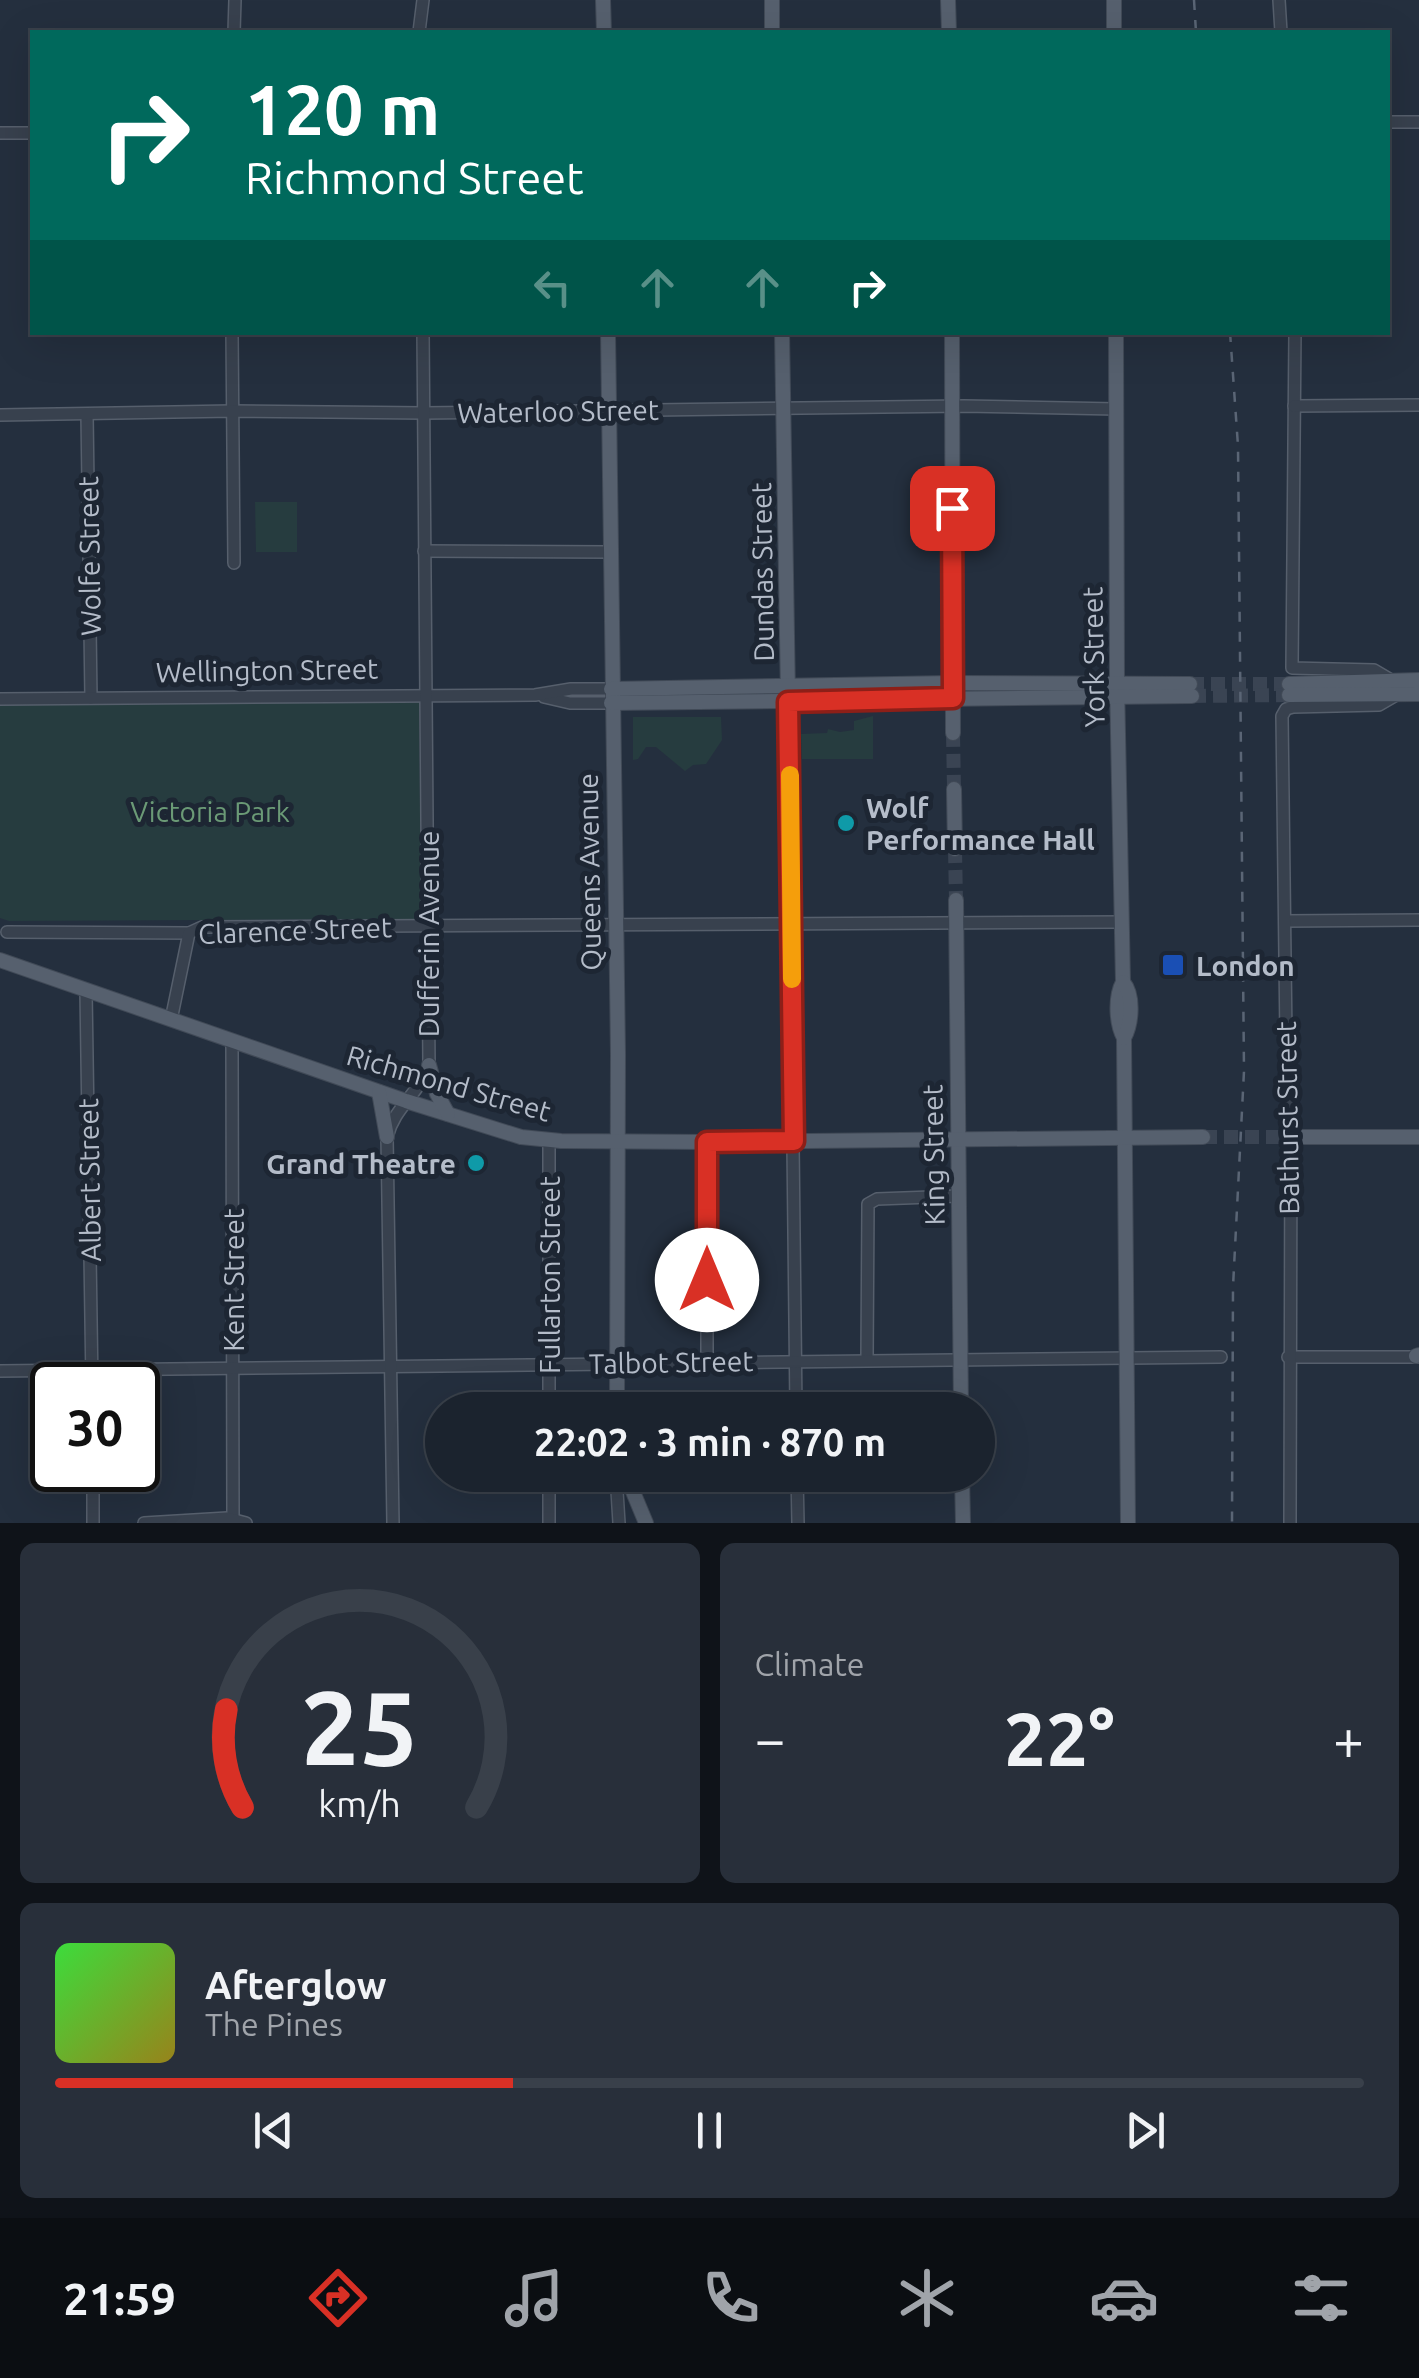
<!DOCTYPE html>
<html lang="en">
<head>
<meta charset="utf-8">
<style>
  body { margin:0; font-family:Ubuntu,sans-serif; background:#282f3a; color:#f1f3f6; height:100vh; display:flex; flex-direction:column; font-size:38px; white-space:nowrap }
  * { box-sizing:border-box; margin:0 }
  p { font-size:32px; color:#a0a4aa }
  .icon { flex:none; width:55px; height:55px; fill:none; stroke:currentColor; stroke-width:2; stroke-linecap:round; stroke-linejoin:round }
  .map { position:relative; height:1523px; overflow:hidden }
  .panel { display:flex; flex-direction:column; gap:20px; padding:20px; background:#0f1319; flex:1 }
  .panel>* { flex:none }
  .hud { position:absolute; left:30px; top:30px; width:1360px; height:305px; border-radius:0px; box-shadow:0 10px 40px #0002,0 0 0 2px #39404a; background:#00695c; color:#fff; overflow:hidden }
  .speed { position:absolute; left:30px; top:1362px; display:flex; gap:20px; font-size:50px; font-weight:700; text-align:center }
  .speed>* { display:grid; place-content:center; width:130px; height:130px; border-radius:50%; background:#1b232e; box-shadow:0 10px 40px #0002,0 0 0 2px #39404a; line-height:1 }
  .speed .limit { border:5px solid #111; border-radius:15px; background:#fff; color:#111 }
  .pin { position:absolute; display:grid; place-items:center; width:85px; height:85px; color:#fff; margin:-42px; border-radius:20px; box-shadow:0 5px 15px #0006 }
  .me { position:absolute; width:110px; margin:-55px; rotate:0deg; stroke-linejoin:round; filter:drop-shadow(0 0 8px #0008) }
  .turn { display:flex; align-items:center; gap:35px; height:210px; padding:0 50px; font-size:45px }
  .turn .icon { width:130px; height:130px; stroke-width:2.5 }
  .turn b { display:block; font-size:70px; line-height:85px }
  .lanes { display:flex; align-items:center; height:95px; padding:0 50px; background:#0003; justify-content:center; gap:50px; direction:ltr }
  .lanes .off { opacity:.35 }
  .big { font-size:75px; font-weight:700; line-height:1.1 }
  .panel .card { flex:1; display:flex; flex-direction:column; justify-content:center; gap:15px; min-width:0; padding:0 35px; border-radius:15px; background:#282f3a }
  .panel .dial { align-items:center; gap:0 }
  .dial svg { height:260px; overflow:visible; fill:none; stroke:#39404a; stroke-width:7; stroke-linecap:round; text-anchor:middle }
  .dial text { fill:#f1f3f6; stroke:none }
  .song { display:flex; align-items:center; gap:30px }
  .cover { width:120px; height:120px; border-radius:15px; background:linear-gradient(135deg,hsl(120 70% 55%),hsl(50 70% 35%)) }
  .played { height:10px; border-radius:5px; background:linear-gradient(90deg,#d93025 35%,#39404a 35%) }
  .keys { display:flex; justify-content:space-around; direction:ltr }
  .heat { display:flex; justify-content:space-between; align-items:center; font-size:55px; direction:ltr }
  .panel .tiles { flex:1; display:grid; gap:20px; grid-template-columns:1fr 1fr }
  .card:last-child { grid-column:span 2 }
  .trip { position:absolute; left:425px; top:1392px; width:570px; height:100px; border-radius:50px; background:#1b232e; box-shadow:0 10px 40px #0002,0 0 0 2px #39404a; font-weight:700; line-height:100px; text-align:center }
  .menu { display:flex; height:160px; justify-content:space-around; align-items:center; background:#0b0e12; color:#a0a4aa }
  .menu .icon { width:70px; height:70px }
  .menu .selected { color:#d93025 }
  .menu b { font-size:45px; color:#f1f3f6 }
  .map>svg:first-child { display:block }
  .green { fill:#263c3f }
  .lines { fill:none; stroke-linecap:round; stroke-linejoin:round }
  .major-tunnel { stroke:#3a4453; stroke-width:14; stroke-dasharray:14 7; stroke-linecap:butt }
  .minor-casing { stroke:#565f6c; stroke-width:14 }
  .major-casing { stroke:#414a57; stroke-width:16 }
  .minor { stroke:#38414e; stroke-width:11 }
  .major { stroke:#56606e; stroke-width:14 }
  .rail { stroke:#5a6575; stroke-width:2.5; stroke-dasharray:10 10; stroke-linecap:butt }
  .route-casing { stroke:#8d1f18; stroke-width:25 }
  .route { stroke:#d93025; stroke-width:18 }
  .slow { stroke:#f59e0b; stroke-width:18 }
  .culture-dot { fill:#0f9aa8; stroke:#1d2633; stroke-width:4 }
  .transit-dot { fill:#1a4fb4; stroke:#1d2633; stroke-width:4 }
  .labels { text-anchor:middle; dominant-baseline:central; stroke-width:10; stroke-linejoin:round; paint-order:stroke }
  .street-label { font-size:28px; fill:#b4bcc9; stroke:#1d2633 }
  .poi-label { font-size:28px; font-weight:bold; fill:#b4bcc9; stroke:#1d2633; text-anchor:start }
  .park-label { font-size:28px; fill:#6b9a76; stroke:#1d2633 }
</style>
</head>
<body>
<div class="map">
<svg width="1419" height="1523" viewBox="0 0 1419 1523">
  <rect width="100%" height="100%" fill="#242f3e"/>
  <g class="green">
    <polygon points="255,502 297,502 297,552 256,552"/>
    <polygon points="419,701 421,919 9,921 0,918 0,703"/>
    <polygon points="873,716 873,759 802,759 801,734 827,733 828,729 840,732 854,730 854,721"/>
    <polygon points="633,717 721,717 722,740 706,764 693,765 685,771 656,747 646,747 638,759 633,760"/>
  </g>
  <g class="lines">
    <g class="major-tunnel">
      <polyline points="1190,684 1289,684"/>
      <polyline points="1192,696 1289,695"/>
      <polyline points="953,733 954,789"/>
      <polyline points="955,849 956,900"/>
      <polyline points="1203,1137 1298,1137"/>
    </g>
    <defs>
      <g id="minor">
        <polyline points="1279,0 1281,32"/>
        <polyline points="234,32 235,0"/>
        <polyline points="419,32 423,0"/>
        <polyline points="1388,122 1419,122"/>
        <polyline points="0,133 32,133"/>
        <polyline points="232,332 234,563"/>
        <polyline points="1295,332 1292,668 1374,670 1391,680"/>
        <polyline points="1294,406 1419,405"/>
        <polyline points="87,414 91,698"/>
        <polyline points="0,415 232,411 424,413 964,406 1116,409"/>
        <polyline points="424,551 610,552"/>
        <polyline points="544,697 570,703 611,703"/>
        <polyline points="0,699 535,695 571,689 611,689"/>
        <polyline points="788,701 796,1410"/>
        <polyline points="1285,921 1419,920"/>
        <polyline points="7,932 189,933 202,927 1122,922"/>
        <polyline points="86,991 92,1385"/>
        <polyline points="171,1020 189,933"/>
        <polyline points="232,1041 233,1519"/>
        <polyline points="707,1142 707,1361"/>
        <polyline points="1288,1357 1419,1357"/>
        <polyline points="867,1359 868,1204 877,1199 958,1196"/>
        <polyline points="0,1371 1221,1357"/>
        <polyline points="549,1410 549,1141"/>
        <polyline points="93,1470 93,1523"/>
        <polyline points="549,1475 549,1523"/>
        <polyline points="616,1475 619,1523"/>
        <polyline points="797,1475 798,1523"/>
        <polyline points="144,1523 227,1518 246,1523"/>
        <path d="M393 1523 387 1137C394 1107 420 1093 429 1065L423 332"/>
        <polyline points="1290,1523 1291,1122 1286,1039 1282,716 1286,709 1293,707 1379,705 1398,694"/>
      </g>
      <g id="major">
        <polyline points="603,0 604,32"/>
        <polyline points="772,0 772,32"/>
        <polyline points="948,0 949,32"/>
        <polyline points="1114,0 1114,32"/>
        <polyline points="608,332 618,1054 617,1410"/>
        <polyline points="782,332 788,696"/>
        <polyline points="952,332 953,733"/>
        <path d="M1116 332 1117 684 1123 982C1115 997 1116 1023 1124 1038L1128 1523"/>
        <polyline points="1289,684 1419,680"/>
        <polyline points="611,689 952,683 1190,684"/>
        <polyline points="1289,695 1419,694"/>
        <polyline points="611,703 1192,696"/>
        <polyline points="954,789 955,849"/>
        <polyline points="956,900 961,1410"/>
        <polyline points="0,960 406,1101 521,1137 561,1141 707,1142 1203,1137"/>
        <path d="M1123 982C1134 995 1132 1023 1124 1038"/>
        <polyline points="429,1065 437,1094 448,1114"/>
        <polyline points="379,1092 387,1137"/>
        <polyline points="1298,1137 1419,1137"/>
        <polyline points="1416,1356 1419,1355"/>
        <polyline points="626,1475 646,1523"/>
        <polyline points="962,1475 963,1523"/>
      </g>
    </defs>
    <use href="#minor" class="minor-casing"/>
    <use href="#major" class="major-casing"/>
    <use href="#minor" class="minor"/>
    <use href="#major" class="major"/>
    <g class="rail">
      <polyline points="1194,0 1196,32"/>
      <polyline points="1230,332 1238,446 1244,1071 1233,1287 1232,1523"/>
    </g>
  </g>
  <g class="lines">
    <defs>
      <polyline id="route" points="707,1280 707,1142 794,1141 788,702 953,698 952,508"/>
    </defs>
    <use href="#route" class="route-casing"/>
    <use href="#route" class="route"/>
    <polyline class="slow" points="790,775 792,979"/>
  </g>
  <g class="culture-dot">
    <circle cx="846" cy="823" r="10"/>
    <circle cx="476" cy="1163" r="10"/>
  </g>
  <rect class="transit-dot" x="1161" y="953" width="24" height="24" rx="5"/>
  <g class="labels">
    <g class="street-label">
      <text transform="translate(558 411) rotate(-1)">Waterloo Street</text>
      <text transform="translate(89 556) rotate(-91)">Wolfe Street</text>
      <text transform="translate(762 572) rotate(-91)">Dundas Street</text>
      <text transform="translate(1093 657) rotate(-91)">York Street</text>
      <text transform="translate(267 670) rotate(-1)">Wellington Street</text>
      <text transform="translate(589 872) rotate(-91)">Queens Avenue</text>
      <text transform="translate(295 930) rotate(-2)">Clarence Street</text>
      <text transform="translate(428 934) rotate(-90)">Dufferin Avenue</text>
      <text transform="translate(449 1083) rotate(16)">Richmond Street</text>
      <text transform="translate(1287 1118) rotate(-91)">Bathurst Street</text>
      <text transform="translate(933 1155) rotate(-91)">King Street</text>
      <text transform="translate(89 1180) rotate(-91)">Albert Street</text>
      <text transform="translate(549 1275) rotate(-90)">Fullarton Street</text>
      <text transform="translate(233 1280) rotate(-90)">Kent Street</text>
      <text transform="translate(671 1362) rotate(-1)">Talbot Street</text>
    </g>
    <g class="poi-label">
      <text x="866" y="807">Wolf<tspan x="866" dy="32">Performance Hall</tspan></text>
      <text x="1196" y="965">London</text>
      <text x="456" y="1163" text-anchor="end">Grand Theatre</text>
    </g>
    <g class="park-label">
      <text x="210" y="811">Victoria Park</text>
    </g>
  </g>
</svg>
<div class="speed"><div class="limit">30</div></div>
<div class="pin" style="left:952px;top:508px;background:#d93025"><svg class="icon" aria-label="arrive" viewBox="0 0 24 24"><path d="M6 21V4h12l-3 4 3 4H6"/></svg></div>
<svg class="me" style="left:707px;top:1280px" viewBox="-20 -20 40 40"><circle r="19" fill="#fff"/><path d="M0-13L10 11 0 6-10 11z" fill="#d93025"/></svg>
<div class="trip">22:02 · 3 min · 870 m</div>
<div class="hud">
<div class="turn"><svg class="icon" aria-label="right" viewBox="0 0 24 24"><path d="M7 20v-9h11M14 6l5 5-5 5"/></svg><div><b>120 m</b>Richmond Street</div></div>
<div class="lanes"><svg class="icon off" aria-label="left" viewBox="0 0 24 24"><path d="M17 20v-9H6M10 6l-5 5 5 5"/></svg><svg class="icon off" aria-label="ahead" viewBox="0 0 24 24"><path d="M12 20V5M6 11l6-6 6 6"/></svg><svg class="icon off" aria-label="ahead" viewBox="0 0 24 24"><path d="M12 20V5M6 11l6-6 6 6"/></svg><svg class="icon" aria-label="right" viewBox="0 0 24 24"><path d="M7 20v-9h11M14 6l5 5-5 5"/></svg></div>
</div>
</div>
<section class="panel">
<div class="tiles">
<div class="card dial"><svg viewBox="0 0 100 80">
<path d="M14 69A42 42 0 1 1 86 69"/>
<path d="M14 69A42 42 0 0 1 9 39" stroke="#d93025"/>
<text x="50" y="56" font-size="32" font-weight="700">25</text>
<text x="50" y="72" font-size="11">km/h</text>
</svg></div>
<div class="card"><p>Climate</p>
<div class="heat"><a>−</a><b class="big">22°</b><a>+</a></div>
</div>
<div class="card">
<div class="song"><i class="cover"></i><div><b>Afterglow</b><p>The Pines</p></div></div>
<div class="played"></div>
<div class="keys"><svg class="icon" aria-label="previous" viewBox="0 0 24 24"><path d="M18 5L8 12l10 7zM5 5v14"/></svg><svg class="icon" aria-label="pause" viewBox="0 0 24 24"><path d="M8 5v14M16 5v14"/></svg><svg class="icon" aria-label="next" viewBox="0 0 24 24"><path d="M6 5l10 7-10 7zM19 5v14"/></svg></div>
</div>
</div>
</section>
<nav class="menu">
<b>21:59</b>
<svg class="icon selected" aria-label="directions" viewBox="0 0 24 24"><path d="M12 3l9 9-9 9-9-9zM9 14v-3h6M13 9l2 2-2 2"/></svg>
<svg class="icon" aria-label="music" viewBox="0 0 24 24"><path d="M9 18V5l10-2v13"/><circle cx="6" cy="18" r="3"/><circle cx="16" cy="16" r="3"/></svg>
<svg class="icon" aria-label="phone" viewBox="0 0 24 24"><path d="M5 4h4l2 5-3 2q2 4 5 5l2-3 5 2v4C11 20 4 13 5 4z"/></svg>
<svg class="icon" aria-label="climate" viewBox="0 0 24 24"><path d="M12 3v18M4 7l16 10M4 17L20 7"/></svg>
<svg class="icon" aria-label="car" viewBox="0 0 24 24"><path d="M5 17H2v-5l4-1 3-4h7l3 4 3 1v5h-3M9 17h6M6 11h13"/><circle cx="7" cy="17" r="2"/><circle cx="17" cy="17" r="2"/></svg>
<svg class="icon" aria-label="filters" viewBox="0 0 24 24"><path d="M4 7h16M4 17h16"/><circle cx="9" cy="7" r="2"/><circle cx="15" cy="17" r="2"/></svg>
</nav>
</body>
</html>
